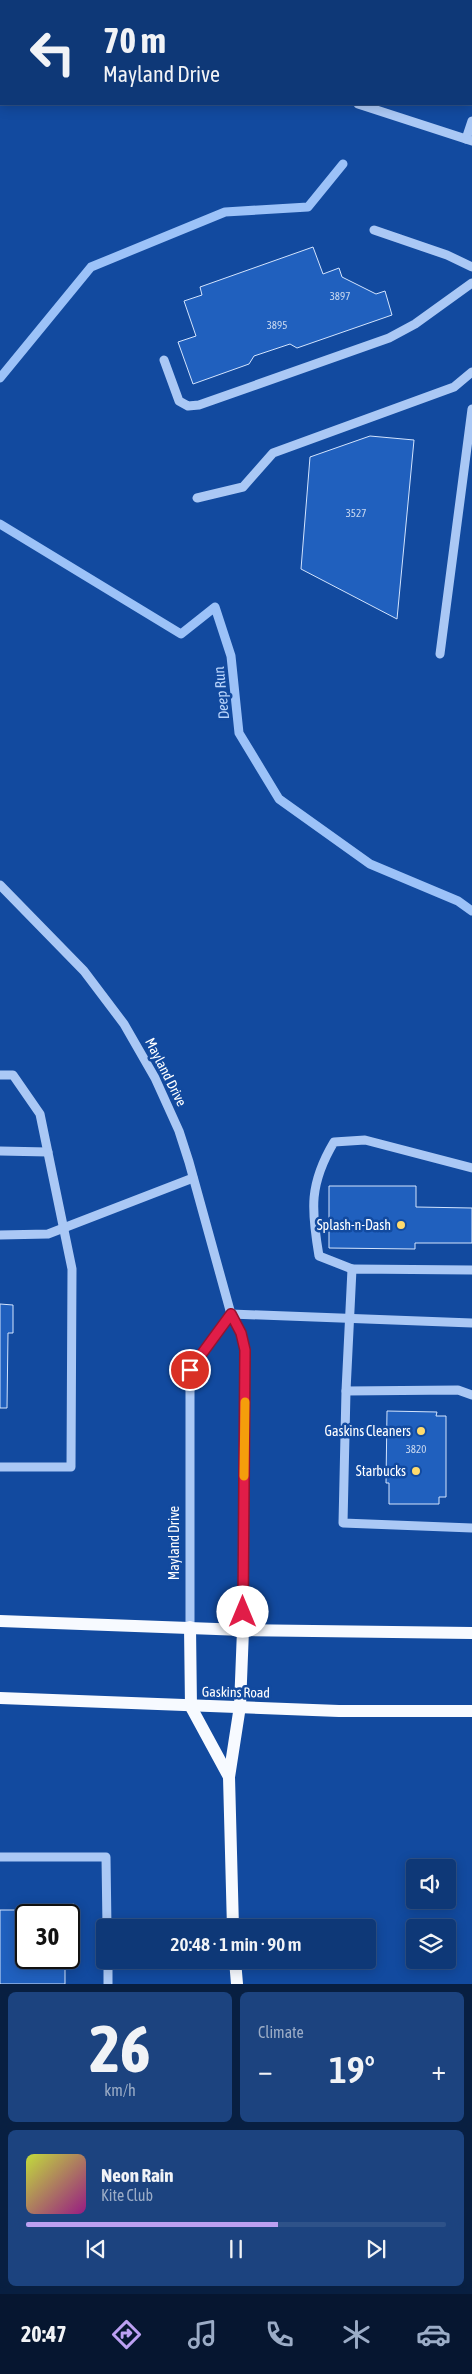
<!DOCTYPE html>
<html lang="en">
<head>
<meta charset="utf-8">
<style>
  body { margin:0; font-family:"Asap Condensed",sans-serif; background:#1c437f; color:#f1f3f6; height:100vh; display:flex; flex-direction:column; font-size:19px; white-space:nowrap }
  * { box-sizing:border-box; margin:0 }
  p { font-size:16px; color:#9bacc6 }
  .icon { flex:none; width:28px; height:28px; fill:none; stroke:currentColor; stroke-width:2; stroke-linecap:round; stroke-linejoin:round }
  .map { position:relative; height:1984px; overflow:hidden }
  .sheet { display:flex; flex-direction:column; gap:8px; padding:8px; background:#081f41; flex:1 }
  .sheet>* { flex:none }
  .guide { position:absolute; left:0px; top:0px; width:472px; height:105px; box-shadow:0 2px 12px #0003,0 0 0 1px #2e5289; background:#0e3877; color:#f1f3f6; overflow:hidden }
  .controls { position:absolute; left:406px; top:1859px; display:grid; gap:10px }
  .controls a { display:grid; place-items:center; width:50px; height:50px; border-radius:5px; background:#0e3877; box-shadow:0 2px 12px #0003,0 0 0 1px #2e5289; font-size:25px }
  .speed { position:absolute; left:15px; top:1904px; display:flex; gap:10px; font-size:25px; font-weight:700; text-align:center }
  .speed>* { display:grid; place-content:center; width:65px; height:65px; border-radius:50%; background:#0e3877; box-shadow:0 2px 12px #0003,0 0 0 1px #2e5289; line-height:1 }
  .speed .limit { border:2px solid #111; border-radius:8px; background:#fff; color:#111 }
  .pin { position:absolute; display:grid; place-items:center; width:42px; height:42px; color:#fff; margin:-21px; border:2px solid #fff; border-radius:50%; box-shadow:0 1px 5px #0007 }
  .me { position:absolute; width:55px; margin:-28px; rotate:0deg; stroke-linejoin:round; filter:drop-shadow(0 0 4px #0008) }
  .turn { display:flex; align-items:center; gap:18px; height:105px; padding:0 20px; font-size:22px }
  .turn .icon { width:65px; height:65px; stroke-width:2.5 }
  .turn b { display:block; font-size:35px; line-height:42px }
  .big { font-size:38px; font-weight:600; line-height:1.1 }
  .sheet .card { flex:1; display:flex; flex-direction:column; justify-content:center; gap:8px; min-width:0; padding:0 18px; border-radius:8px; background:#1c437f }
  .sheet .dial { align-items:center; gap:0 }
  .dial b { font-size:65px; line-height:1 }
  .song { display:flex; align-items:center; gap:15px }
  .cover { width:60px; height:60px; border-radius:8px; background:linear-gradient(135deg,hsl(70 70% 55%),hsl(310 70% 35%)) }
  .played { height:5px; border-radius:2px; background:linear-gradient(90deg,#bca0f2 60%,#2e5289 60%) }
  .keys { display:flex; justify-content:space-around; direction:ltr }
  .heat { display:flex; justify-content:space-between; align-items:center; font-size:28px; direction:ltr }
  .sheet .tiles { flex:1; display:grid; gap:8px; grid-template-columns:1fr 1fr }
  .card:last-child { grid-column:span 2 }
  .trip { position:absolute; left:96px; top:1919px; width:280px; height:50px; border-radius:5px; background:#0e3877; box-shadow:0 2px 12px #0003,0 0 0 1px #2e5289; font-weight:600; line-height:50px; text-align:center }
  .tab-bar { display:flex; height:80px; justify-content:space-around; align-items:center; background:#061630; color:#9bacc6 }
  .tab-bar .icon { width:35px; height:35px }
  .tab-bar .on { color:#bca0f2 }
  .tab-bar b { font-size:22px; color:#f1f3f6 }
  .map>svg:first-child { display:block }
  .water { fill:#0b367b; stroke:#9cc2f8 }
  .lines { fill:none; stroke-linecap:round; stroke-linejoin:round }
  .stream { stroke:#9cc2f8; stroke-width:9 }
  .building { fill:#2060be; stroke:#d3e4fe }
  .minor { stroke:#aac8f5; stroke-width:9 }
  .major { stroke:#f7faff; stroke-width:12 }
  .route-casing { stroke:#92132f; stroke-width:12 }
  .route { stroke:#e11d48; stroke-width:9 }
  .slow { stroke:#f59e0b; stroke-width:9 }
  .poi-dot { fill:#ffdb6d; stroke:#124a9f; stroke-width:2 }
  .labels { text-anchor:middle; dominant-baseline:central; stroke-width:5; stroke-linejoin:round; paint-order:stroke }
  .number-label { font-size:11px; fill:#c7d7ef }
  .street-label { font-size:14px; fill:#fff; stroke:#124a9f }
  .poi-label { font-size:14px; fill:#fff; stroke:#124a9f; text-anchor:end }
  .water-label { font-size:15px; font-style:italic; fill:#b7d3fb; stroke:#124a9f }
</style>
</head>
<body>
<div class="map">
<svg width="472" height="1984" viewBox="0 0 472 1984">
  <rect width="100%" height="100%" fill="#124a9f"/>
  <polygon class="water" points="329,0 472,0 472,13 471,1"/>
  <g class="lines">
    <g class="stream">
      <polyline points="0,378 91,267 225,212 308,207 343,164"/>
      <polyline points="0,524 181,634 215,607 231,656 239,733 279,799 370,864 458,901 472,911"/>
    </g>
  </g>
  <g class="building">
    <polygon points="313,247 323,274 339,268 342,277 376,294 385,291 392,315 297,348 290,344 254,356 249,364 193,384 178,342 196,336 184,301 202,295 200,287"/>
    <polygon points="370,436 414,440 397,619 301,569 310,457"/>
    <polygon points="329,1186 416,1186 416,1207 472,1208 472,1243 415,1243 415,1249 329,1248"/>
    <polygon points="0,1304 13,1305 13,1333 8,1333 7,1408 0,1408"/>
    <polygon points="387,1411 437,1412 436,1416 446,1416 446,1497 439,1497 439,1504 389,1504 389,1483 386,1483"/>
    <polygon points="40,1904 74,1904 74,1938 69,1937 69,1915 26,1915 26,1958 65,1958 65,1984 0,1984 0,1910 40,1910"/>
  </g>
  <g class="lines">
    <g class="minor">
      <polyline points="70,0 75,1"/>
      <polyline points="358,104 472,141"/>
      <polyline points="466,139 472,121"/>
      <polyline points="374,230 447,255 472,267"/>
      <polyline points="164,360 179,401 188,406 199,405 389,338 415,324 472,283"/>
      <polyline points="197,498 243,487 273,453 454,387 472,372"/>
      <polyline points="440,654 472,409"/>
      <polyline points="0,885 84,971 124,1024 155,1078 179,1131 189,1162 231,1314 241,1333 245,1350 243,1630"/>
      <polyline points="0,1075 13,1075 40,1114 72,1269 71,1467 0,1467"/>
      <polyline points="0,1151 48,1152"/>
      <polyline points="0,1235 48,1234 193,1178"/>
      <path d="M352 1269 319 1256C311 1209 309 1184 334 1142L365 1140 472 1168"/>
      <polyline points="472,1270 352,1269 346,1391 458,1390 472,1395"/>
      <polyline points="231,1314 472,1323"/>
      <polyline points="346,1391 343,1523 472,1528"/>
      <polyline points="190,1627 190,1370 231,1314"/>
      <polyline points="0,1857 106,1857 107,1928"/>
      <polyline points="108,1960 108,1984"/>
    </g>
    <g class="major">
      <polyline points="0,1621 243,1630 472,1633"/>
      <polyline points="190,1627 191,1707 229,1777"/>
      <polyline points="0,1698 339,1711 472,1711"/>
      <polyline points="233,1928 229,1777 240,1706 243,1630"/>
      <polyline points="235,1960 237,1984"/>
    </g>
  </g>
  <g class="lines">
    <defs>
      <polyline id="route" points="190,1370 231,1314 241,1333 245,1350 243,1612"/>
    </defs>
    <use href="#route" class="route-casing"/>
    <use href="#route" class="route"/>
    <polyline class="slow" points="244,1476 245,1402"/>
  </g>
  <g class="poi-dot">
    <circle cx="401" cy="1225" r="5"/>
    <circle cx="421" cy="1431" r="5"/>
    <circle cx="416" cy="1471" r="5"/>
  </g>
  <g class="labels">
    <g class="number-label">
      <text x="340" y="296">3897</text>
      <text x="277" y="325">3895</text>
      <text x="356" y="513">3527</text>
      <text x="416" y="1449">3820</text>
    </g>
    <g class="street-label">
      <text transform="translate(166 1072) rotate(63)">Mayland Drive</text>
      <text transform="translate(174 1543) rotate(-90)">Mayland Drive</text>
      <text transform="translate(236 1692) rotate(1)">Gaskins Road</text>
    </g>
    <g class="poi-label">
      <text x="391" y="1225">Splash-n-Dash</text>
      <text x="411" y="1431">Gaskins Cleaners</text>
      <text x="406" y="1471">Starbucks</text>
    </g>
    <g class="water-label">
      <text transform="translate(221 693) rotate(-96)">Deep Run</text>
    </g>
  </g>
</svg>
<div class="controls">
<a><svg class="icon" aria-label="sound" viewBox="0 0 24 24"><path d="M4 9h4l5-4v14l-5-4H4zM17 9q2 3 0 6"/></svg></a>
<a><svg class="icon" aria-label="layers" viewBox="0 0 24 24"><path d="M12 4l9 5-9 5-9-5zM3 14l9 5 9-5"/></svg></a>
</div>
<div class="speed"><div class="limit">30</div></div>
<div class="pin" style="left:190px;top:1370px;background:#d93025"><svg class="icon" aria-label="arrive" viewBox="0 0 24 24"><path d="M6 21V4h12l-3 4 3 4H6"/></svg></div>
<svg class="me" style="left:243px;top:1612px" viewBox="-20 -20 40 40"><circle r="19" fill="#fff"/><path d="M0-13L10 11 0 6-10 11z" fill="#e11d48"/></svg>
<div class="trip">20:48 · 1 min · 90 m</div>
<div class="guide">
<div class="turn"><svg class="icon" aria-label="left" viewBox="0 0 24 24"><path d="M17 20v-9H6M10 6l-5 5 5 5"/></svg><div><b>70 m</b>Mayland Drive</div></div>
</div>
</div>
<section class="sheet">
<div class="tiles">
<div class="card dial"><b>26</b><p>km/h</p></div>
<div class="card"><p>Climate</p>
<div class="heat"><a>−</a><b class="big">19°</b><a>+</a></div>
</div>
<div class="card">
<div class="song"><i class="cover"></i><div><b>Neon Rain</b><p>Kite Club</p></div></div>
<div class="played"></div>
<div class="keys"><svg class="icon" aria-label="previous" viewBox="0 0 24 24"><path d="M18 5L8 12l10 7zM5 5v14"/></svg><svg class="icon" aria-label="pause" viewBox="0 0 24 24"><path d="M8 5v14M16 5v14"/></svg><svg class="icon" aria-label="next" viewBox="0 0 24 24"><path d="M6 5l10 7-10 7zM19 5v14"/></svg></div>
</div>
</div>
</section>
<nav class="tab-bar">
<b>20:47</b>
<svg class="icon on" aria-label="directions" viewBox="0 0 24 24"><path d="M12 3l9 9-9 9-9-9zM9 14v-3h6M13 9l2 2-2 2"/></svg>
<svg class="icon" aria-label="music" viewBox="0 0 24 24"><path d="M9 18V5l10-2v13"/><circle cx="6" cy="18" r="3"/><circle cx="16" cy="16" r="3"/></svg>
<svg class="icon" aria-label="phone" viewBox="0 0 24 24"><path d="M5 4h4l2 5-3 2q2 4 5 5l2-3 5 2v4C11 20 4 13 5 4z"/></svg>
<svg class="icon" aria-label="climate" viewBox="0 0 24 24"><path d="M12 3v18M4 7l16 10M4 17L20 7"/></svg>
<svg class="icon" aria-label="car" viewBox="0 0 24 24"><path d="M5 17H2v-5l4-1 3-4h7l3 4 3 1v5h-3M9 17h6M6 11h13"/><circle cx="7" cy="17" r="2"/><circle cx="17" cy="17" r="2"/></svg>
</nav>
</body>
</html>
